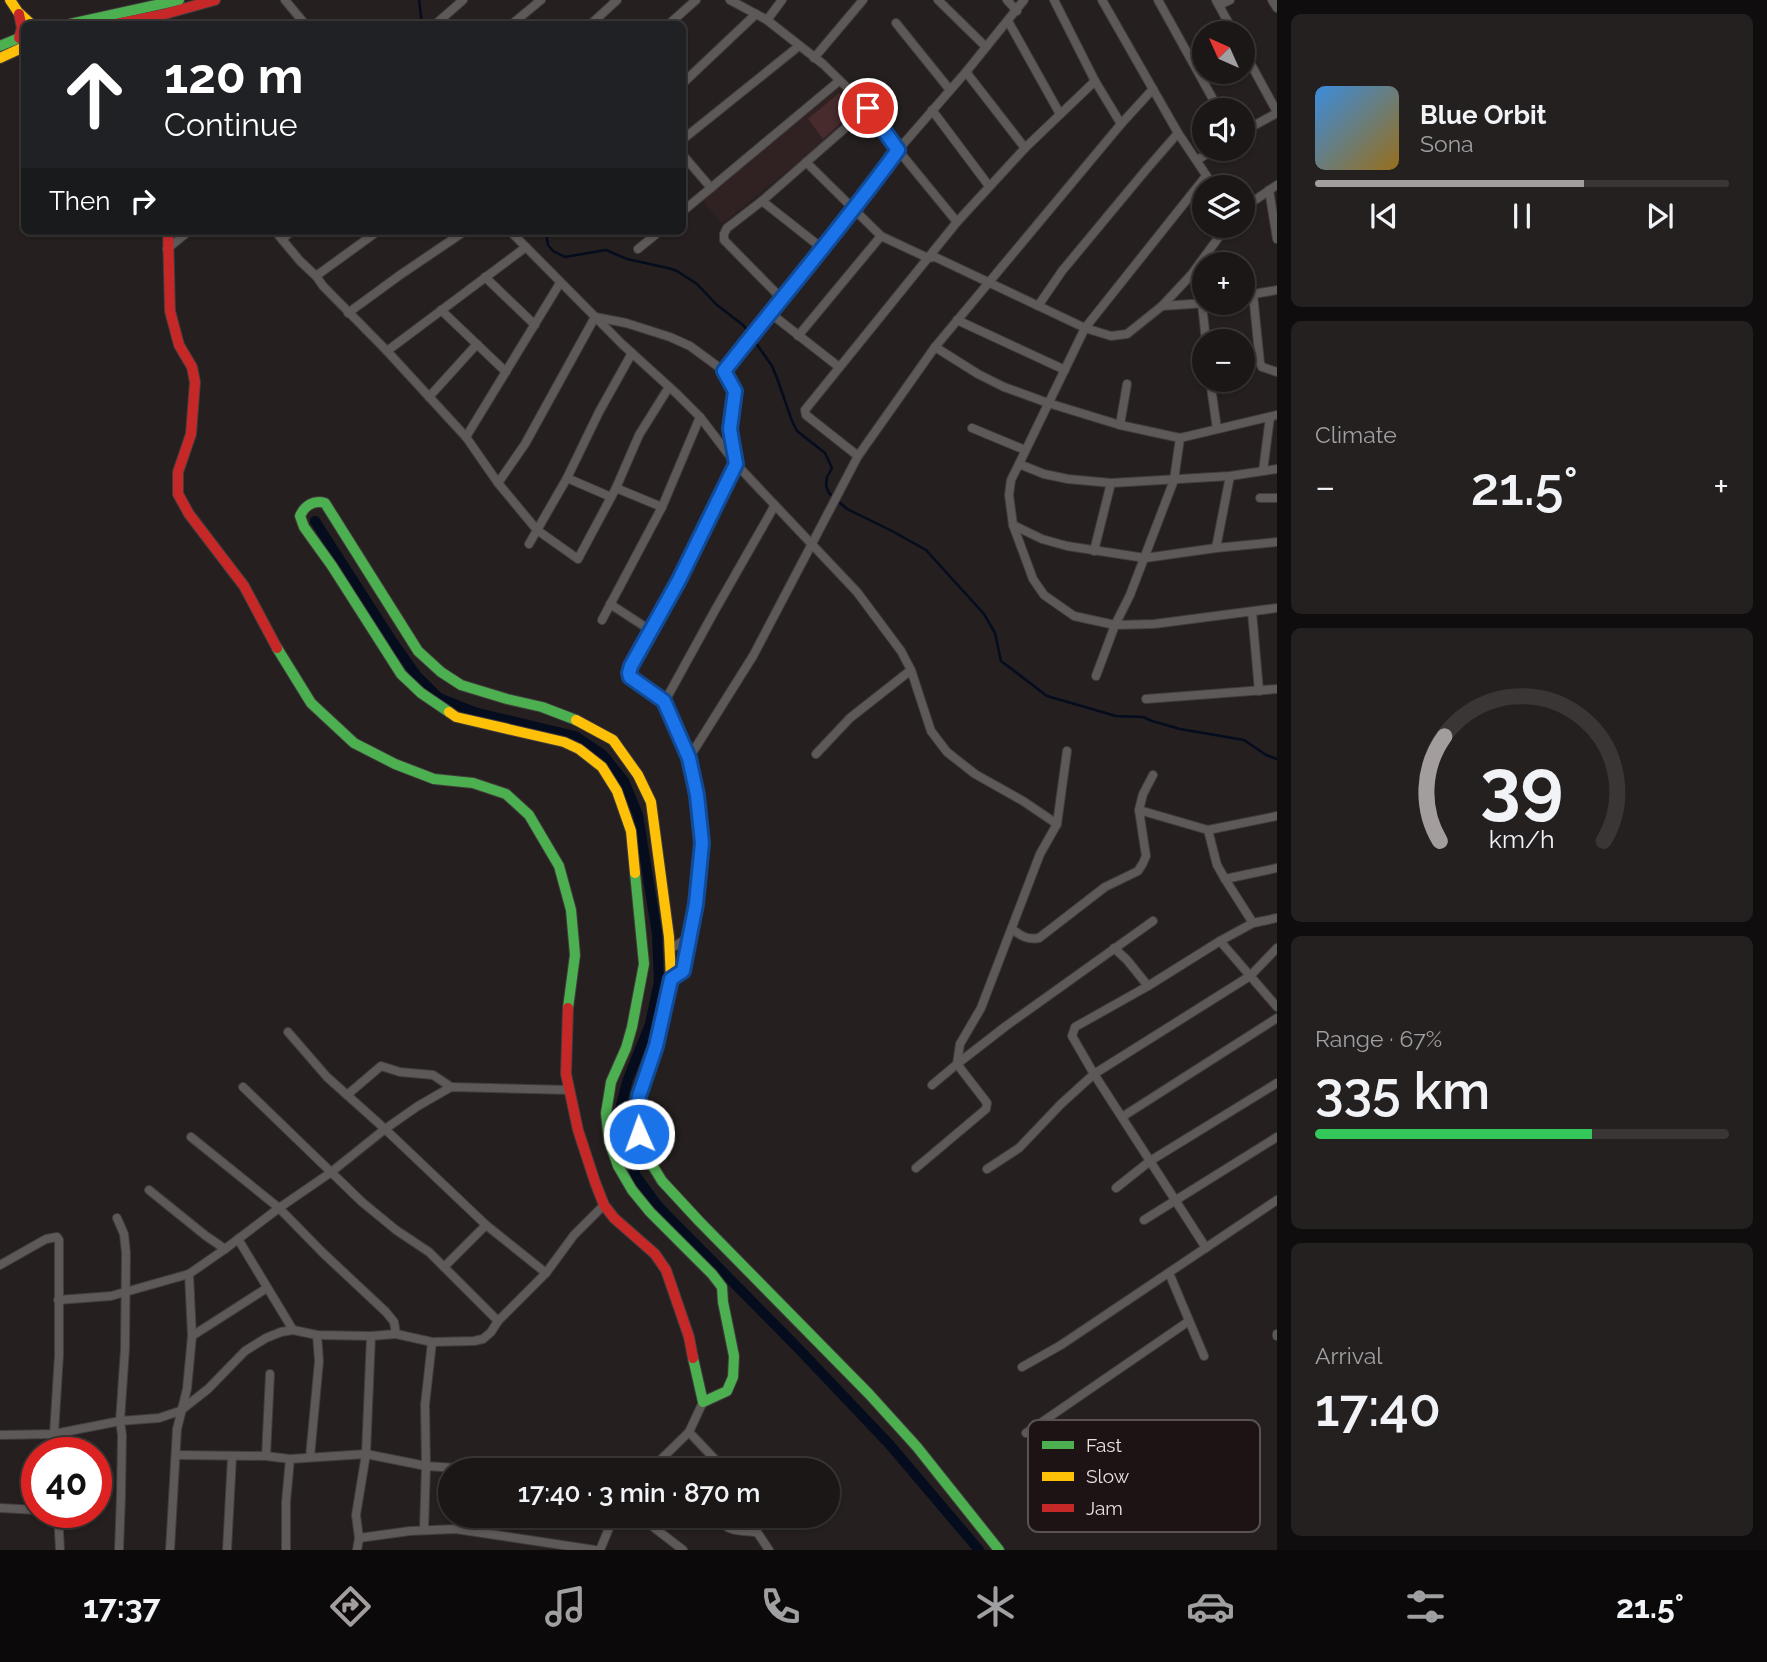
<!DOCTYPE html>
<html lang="en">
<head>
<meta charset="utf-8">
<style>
  body { margin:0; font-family:Raleway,sans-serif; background:#252020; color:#f1f3f6; height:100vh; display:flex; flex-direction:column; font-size:26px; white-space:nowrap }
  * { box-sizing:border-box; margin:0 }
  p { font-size:23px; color:#a09fa1 }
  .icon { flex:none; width:38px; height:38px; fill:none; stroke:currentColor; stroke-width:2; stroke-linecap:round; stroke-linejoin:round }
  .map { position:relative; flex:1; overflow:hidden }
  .sheet { display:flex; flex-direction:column; gap:14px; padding:14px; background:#0f0d0d; width:490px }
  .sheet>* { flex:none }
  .hud { position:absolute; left:21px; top:21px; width:665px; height:214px; border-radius:10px; box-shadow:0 2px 5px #0004,0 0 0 2px #3a3636; background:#202124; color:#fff; overflow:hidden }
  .needle { width:46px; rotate:315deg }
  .buttons { position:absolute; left:1192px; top:21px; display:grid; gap:14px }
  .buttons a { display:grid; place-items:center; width:63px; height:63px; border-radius:50%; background:#1c1717; box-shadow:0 2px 5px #0004,0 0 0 2px #3a3636; font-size:35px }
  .speed { position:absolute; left:21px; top:1437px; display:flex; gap:14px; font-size:35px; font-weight:700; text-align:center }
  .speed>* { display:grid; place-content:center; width:91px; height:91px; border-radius:50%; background:#1c1717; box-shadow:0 2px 5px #0004,0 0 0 2px #3a3636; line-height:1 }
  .speed .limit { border:10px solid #d22; background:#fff; color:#111 }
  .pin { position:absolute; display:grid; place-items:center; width:60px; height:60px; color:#fff; margin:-30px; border:4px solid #fff; border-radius:50%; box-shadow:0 2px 7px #0007 }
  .me { position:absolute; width:77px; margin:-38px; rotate:358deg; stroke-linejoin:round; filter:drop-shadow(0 0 5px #0008) }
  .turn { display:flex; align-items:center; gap:24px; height:147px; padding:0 28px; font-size:32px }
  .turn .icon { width:91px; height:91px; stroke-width:2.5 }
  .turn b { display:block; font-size:49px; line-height:60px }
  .then { display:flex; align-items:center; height:66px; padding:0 28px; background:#0003; gap:14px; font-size:26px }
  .big { font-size:52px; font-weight:600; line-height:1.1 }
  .sheet .tile { flex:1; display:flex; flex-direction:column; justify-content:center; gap:10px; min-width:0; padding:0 24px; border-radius:10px; background:#252020 }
  .sheet .dial { align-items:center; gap:0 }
  .dial svg { height:182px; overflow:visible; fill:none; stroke:#3a3636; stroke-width:7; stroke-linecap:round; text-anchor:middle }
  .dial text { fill:#f1f3f6; stroke:none }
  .song { display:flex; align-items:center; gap:21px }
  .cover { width:84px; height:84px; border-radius:10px; background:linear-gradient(135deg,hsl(210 70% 55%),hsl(40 70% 35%)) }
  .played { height:7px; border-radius:4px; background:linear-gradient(90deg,#a49d9d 65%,#3a3636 65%) }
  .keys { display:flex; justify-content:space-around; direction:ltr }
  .heat { display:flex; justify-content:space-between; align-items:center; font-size:38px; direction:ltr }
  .charge { height:10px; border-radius:5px; background:linear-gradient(90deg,#34c759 67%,#3a3636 0) }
  .trip { position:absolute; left:438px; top:1458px; width:402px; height:70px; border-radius:35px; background:#1c1717; box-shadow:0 2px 5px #0004,0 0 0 2px #3a3636; font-weight:600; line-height:70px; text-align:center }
  .dock { display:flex; height:112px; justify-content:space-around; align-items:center; background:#0b0909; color:#a09fa1 }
  .dock .icon { width:49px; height:49px }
  .dock .current { color:#a49d9d }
  .dock b { font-size:32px; color:#f1f3f6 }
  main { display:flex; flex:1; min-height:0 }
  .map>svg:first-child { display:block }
  .built { fill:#302122 }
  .green { fill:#472b2d }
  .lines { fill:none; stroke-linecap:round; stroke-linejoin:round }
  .stream { stroke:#040c1d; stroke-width:2.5 }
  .canal { stroke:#040c1d; stroke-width:10 }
  .street-casing { stroke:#413c3c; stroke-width:10 }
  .fast-casing { stroke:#413c3c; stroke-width:12 }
  .slow-casing { stroke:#413c3c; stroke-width:12 }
  .jam-casing { stroke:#413c3c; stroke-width:12 }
  .street { stroke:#5d5959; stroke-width:8 }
  .fast { stroke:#4caf50; stroke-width:10 }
  .slow { stroke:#ffc107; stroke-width:10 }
  .jam { stroke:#c62828; stroke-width:10 }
  .route-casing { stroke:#114b97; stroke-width:18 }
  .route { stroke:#1a73e8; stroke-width:12 }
  .key { fill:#1d1314; stroke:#5a5152; stroke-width:2 }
  .key-label { font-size:19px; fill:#e9e1e1 }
</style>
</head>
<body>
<main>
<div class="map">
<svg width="1277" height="1550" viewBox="0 0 1277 1550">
  <rect width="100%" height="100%" fill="#251f1f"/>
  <polygon class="built" points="840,87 859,110 810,153 722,224 702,200"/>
  <polygon class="green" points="839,93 854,111 823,139 808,119"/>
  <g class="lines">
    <g class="stream">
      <polyline points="419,0 422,24"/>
      <polyline points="546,231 548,245 553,251 565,257 606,250 627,259 668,268 677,271 697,284 717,305 743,325 750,334"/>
      <polyline points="753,339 772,366 777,378 792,421 797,431 825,453 832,468 827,477 826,486 829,493 847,509 892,531 926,550 984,614 995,633 1001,661 1047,696 1116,716 1143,717 1152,721 1180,729 1244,740 1266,755 1277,759"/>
    </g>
    <polyline class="canal" points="315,521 392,641 416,675 439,698 474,712 575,736 603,755 624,781 638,815 657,934 659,981 650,1024 628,1079 621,1105 624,1139 636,1176 658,1206 796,1346 890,1445 979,1550"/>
    <defs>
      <g id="street">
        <polyline points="285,0 305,24"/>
        <polyline points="730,0 767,20 823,64 868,108 898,150 957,222"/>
        <polyline points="938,0 986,47"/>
        <polyline points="1007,0 1017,11"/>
        <polyline points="1054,0 1095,81 1121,124"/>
        <polyline points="1102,0 1178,133 1214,187"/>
        <polyline points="1158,0 1219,110"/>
        <polyline points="1216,0 1234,33"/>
        <polyline points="1272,0 1277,8"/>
        <polyline points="1219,5 1230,0"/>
        <polyline points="767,20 782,0"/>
        <polyline points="1008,21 1060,114"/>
        <polyline points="438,22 463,0"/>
        <polyline points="896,23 950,90"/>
        <polyline points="512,24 541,0"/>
        <polyline points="591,24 617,0"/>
        <polyline points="669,24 696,0"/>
        <polyline points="1242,48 1277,112"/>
        <polyline points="814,58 863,0"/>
        <polyline points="966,72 1025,148"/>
        <polyline points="682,84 756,14"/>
        <polyline points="932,110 989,186"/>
        <polyline points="1242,132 1277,113"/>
        <polyline points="682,140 799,46"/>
        <polyline points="682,154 711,188"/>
        <polyline points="1197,160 1215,149"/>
        <polyline points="806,162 881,236 928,258 935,257 1085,328 1111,336 1127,334 1162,306 1191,275 1227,226"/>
        <polyline points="1269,190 1277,239"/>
        <polyline points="762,201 823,249"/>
        <polyline points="1242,209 1277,185"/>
        <polyline points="682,212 839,81"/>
        <polyline points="275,231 300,261 316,276 323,286 387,351 466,437 498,483 537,530 578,559 616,488 639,435 669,387"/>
        <polyline points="510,231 622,344 677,394 700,417 736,464 857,592 901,651 911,670 931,731 947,752 975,774 1023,801 1057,824"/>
        <polyline points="282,239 292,231"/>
        <polyline points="167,249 189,231"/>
        <polyline points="638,249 660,231"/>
        <polyline points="316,276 378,231"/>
        <polyline points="485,277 535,325"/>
        <polyline points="1253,294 1260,363 1262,367 1277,372"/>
        <polyline points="1242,296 1277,290"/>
        <polyline points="781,298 724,240 724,234 727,228 762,201 868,108"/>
        <polyline points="1202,304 1206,341"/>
        <polyline points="1038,306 1062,271 1145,171 1178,133"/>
        <polyline points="1162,306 1206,303"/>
        <polyline points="441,310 506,372"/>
        <polyline points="348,313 400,275 465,231"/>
        <polyline points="957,320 1065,370"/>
        <polyline points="798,336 881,236"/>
        <polyline points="935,347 978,374 1004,387 1048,403 1120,425 1180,438 1277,415"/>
        <polyline points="387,351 526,247"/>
        <polyline points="839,367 770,313 855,210 898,150 966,72 1024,0"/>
        <polyline points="724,371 770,313"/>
        <polyline points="1210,380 1217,429"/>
        <polyline points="429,397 477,344"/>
        <polyline points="1120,425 1127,384"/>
        <polyline points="972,428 1025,450"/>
        <polyline points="466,437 560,283"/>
        <polyline points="858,456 806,415 805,410 957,222 1025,148 1095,81"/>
        <polyline points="1019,464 1085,328 1206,176"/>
        <polyline points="1277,469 1230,476 1111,483 1068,479 1044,474 1019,464 1011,480 1009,495 1013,525 1033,579 1044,595 1074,616 1115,625 1154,624 1277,608"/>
        <polyline points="1263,471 1270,417"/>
        <polyline points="567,478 611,497"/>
        <polyline points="498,483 525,444 595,317 626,323 670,337 690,346 724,371 735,391 730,429 736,464 679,580 630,666 629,673 630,677 665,701"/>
        <polyline points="616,488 662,507"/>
        <polyline points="1260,498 1277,498"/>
        <polyline points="1013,525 1042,539 1067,546 1145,558 1216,548 1277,542"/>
        <polyline points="529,544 567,478 599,412 632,353"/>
        <polyline points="1216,548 1230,476"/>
        <polyline points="1094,551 1111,483"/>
        <polyline points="610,604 650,630"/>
        <polyline points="1252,612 1259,691"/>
        <polyline points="602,620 662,507 700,417"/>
        <polyline points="1096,676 1115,625 1130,595 1174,480 1180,438"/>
        <polyline points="1146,699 1277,689"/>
        <polyline points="816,754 850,718 911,670"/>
        <polyline points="689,758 753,656 858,456 935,347 1121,124 1153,89"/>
        <polyline points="1139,810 1208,830 1217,865 1225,879 1253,923"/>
        <polyline points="1208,830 1277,816"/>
        <polyline points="1225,879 1277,868"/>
        <path d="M1012 929C1021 936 1027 940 1039 938L1105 887 1138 871 1143 863 1146 856 1139 810 1143 794 1153 775"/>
        <polyline points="1220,941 1277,1007"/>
        <polyline points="1114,948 1127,960 1148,986"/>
        <polyline points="670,949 691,936 696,904 702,843 697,795 689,758 665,701 714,612 775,505"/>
        <polyline points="671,979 683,971 691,936"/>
        <polyline points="288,1032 327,1077 385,1129 486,1225 546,1273"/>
        <polyline points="932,1085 957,1064 960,1044 981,1008 1040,854 1057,824 1067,751"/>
        <polyline points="243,1087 362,1202 396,1230 429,1252 498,1321"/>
        <polyline points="347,1095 381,1066 400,1072 433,1075 451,1087"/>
        <polyline points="1122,1117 1277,1018"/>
        <polyline points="191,1137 279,1208 323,1253 386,1312 394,1322 396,1334"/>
        <polyline points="916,1168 986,1109 987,1103 984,1099 957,1064 1006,1026 1153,921"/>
        <polyline points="987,1169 1019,1148 1061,1104 1094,1074 1250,976 1277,948"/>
        <polyline points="1116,1188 1150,1161 1277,1083"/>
        <polyline points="149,1190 206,1236 225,1249"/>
        <polyline points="117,1218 124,1234 126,1253 125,1349 120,1421 122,1435 121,1495 119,1550"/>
        <polyline points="1144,1220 1277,1137"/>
        <polyline points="238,1239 293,1330"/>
        <polyline points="1206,1248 1094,1074 1072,1036 1075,1027 1148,986 1220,941 1253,923 1277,918"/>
        <polyline points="0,1265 46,1239 57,1237 59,1240 59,1355 54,1434 55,1452"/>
        <polyline points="444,1267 486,1225"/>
        <polyline points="1169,1273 1204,1356"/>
        <polyline points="58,1300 111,1296 189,1274 225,1249 279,1208 330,1173 385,1129 418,1106 451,1087 570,1090"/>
        <polyline points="1277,1334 1277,1336"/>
        <polyline points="192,1336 267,1288"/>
        <polyline points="1022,1367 1061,1345 1277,1200"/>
        <polyline points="689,1432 725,1470"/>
        <polyline points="1026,1433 1189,1321"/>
        <polyline points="0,1435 54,1434 120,1421 159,1418 180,1411 208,1389 245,1351 266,1338 281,1332 293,1330 317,1335 371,1336 396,1334 432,1342 474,1341 483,1339 491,1332 498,1321 546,1273 574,1235 604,1205"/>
        <polyline points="176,1455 266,1456 290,1459 366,1454 426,1466 485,1470"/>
        <polyline points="266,1456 270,1374"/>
        <polyline points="310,1457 319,1361 317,1335"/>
        <polyline points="650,1470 689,1432 703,1402"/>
        <polyline points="0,1508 37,1510"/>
        <polyline points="58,1512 60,1550"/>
        <polyline points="639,1516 683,1550"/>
        <path d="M721 1516 720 1520C728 1533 743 1530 757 1532"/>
        <polyline points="750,1516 757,1532 769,1550"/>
        <polyline points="424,1530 426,1466 425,1405 432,1342"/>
        <polyline points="359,1538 410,1531 456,1529 595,1550"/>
        <polyline points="170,1550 177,1429 187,1389 192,1336 189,1274"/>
        <polyline points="227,1550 232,1457"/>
        <polyline points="286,1550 286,1502 290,1459"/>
        <polyline points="357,1550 359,1538 356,1515 366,1454 371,1336"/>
        <polyline points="600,1550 614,1516"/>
      </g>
      <g id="fast">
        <polyline points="70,24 179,0"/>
        <polyline points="0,46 24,36"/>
        <polyline points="277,648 311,703 354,743 395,764 434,779 473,783 506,794 529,815 559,866 571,910 575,955 568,1008"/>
        <path d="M449 712 421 693 401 674 332 566 304 527 300 516C305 505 314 500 325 503L418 651 441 672 461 685 507 699 542 707 576 720"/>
        <polyline points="635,873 644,964 632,1027 626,1048 611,1082 606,1113 609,1141 618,1166 632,1190 650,1212 712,1274 722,1287 723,1302 734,1356 733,1377 727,1391 703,1402 693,1358"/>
        <polyline points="661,1023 655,1046 639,1096 636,1117 643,1150 662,1181 699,1221 869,1394 917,1447 999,1550"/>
      </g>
      <g id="slow">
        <polyline points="10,0 18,12 31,24"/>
        <polyline points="0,58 24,47"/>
        <polyline points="449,712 456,717 564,742 579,749 602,767 617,791 631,831 635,873"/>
        <polyline points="576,720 613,740 638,775 651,802 669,937 671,979 661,1023"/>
      </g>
      <g id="jam">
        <polyline points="19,14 22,28 19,38"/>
        <polyline points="116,24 161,15 215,0"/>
        <polyline points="168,231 170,311 179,345 192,367 195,382 191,434 178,472 178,494 189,514 244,586 277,648"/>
        <polyline points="568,1008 566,1074 578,1130 595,1182 604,1205 614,1218 655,1254 666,1270 689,1337 693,1358"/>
      </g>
    </defs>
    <use href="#street" class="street-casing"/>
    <use href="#fast" class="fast-casing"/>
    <use href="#slow" class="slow-casing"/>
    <use href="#jam" class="jam-casing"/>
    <use href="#street" class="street"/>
    <use href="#fast" class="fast"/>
    <use href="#slow" class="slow"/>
    <use href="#jam" class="jam"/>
  </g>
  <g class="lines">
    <defs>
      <path id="route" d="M639 1134 636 1117 639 1096 656 1046 671 979 683 971 696 904 702 843 697 795 689 758 664 701 630 677 629 673 631 666 679 580 736 464 730 429 735 391 724 371C782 297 843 226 898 150L868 108"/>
    </defs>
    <use href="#route" class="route-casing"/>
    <use href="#route" class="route"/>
  </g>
  <rect x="1028" y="1420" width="232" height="112" rx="10" class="key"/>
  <rect x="1042" y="1441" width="32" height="8" fill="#4caf50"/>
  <rect x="1042" y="1472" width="32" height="9" fill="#ffc107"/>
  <rect x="1042" y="1504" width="32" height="8" fill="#c62828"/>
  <g class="key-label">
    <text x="1086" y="1452">Fast</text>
    <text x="1086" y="1483">Slow</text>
    <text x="1086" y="1515">Jam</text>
  </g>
</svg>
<div class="buttons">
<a><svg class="needle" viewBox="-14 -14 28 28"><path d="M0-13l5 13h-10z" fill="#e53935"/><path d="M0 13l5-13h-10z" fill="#a09fa1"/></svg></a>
<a><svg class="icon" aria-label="sound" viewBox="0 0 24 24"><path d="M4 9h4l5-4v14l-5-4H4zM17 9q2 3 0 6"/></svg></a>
<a><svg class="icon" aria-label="layers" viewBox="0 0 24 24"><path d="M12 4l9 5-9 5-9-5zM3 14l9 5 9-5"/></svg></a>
<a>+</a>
<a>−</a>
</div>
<div class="speed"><div class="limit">40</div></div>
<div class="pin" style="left:868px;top:108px;background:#d93025"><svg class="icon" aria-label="arrive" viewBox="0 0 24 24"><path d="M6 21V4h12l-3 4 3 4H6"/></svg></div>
<svg class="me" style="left:639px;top:1134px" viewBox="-20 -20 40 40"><circle r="17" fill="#1a73e8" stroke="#fff" stroke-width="3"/><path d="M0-11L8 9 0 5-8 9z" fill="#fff"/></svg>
<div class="trip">17:40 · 3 min · 870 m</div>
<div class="hud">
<div class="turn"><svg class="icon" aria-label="ahead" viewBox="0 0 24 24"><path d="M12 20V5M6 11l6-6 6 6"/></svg><div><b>120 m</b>Continue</div></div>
<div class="then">Then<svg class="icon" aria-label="right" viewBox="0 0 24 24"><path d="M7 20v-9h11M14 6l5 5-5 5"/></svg></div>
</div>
</div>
<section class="sheet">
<div class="tile">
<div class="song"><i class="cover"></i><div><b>Blue Orbit</b><p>Sona</p></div></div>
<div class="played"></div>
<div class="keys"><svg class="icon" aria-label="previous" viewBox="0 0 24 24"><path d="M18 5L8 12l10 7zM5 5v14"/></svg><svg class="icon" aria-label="pause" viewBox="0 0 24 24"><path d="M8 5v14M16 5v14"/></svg><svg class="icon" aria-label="next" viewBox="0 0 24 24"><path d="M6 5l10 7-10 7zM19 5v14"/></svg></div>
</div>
<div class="tile"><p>Climate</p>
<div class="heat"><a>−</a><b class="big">21.5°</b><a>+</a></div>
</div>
<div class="tile dial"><svg viewBox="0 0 100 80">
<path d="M14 69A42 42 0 1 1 86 69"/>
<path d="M14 69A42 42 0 0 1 16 23" stroke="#a49d9d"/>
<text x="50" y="56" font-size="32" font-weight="700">39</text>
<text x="50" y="72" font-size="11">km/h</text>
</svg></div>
<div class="tile"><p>Range · 67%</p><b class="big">335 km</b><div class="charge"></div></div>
<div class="tile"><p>Arrival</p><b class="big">17:40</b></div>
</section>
</main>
<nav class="dock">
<b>17:37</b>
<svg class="icon current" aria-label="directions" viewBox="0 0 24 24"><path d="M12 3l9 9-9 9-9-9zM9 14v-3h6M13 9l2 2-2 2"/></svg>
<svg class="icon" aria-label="music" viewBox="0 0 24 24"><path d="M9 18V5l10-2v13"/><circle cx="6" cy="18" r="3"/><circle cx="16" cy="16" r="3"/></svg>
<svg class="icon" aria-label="phone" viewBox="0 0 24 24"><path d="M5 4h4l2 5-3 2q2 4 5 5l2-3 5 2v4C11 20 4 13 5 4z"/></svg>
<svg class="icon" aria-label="climate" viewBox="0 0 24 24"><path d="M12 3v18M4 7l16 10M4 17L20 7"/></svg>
<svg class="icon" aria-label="car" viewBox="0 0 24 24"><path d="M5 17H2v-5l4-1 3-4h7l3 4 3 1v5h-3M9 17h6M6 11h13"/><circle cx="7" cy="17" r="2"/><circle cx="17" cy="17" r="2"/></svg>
<svg class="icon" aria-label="filters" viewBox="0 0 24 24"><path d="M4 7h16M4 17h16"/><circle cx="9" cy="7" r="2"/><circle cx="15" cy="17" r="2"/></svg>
<b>21.5°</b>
</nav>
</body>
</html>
